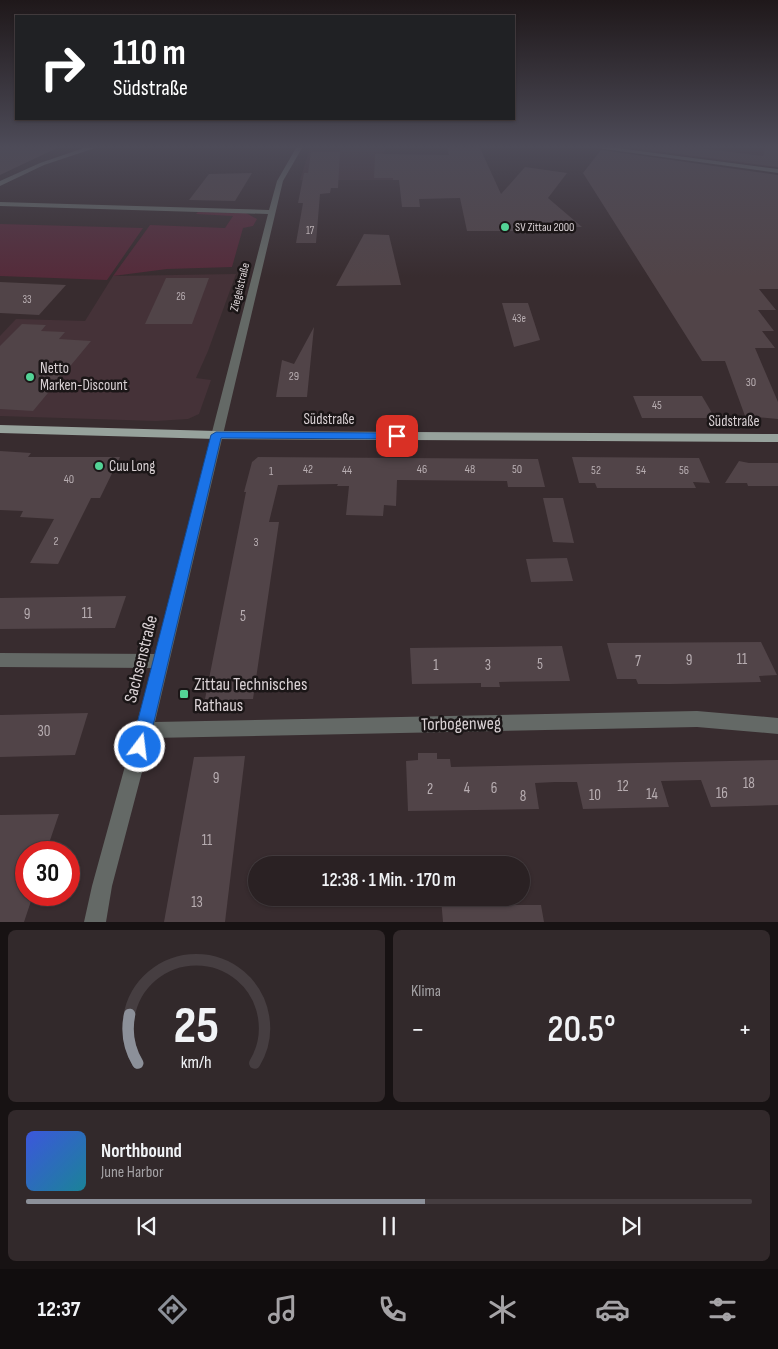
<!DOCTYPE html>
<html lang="de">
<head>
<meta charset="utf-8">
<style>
  body { margin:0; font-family:"Sofia Sans Condensed",sans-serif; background:#32292b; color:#f1f3f6; height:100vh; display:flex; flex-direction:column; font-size:19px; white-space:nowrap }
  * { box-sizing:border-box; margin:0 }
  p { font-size:16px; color:#a5a3a6 }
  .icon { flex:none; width:28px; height:28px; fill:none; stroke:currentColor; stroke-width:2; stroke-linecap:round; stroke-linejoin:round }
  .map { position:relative; height:922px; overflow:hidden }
  .panel { display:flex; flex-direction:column; gap:8px; padding:8px; background:#171213; flex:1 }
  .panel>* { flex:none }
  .guide { position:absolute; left:15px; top:15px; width:500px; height:105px; border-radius:0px; box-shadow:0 1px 4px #0004,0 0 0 1px #463e41; background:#202124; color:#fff; overflow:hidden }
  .speed { position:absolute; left:15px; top:841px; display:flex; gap:10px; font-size:25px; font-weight:700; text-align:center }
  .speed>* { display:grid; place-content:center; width:65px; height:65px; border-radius:50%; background:#2a2123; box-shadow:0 1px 4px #0004,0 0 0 1px #463e41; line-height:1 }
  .speed .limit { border:8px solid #d22; background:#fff; color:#111 }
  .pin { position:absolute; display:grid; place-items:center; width:42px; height:42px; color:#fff; margin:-21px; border-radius:10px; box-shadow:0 2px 8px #0006 }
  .me { position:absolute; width:55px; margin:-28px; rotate:15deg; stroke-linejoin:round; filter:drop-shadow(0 0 4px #0008) }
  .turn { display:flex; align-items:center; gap:18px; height:105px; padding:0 15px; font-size:22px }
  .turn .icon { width:65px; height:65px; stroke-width:2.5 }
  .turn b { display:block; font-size:35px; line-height:42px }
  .big { font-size:38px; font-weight:600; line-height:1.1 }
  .panel .widget { flex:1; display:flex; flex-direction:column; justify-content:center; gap:8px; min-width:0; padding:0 18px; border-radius:8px; background:#32292b }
  .panel .dial { align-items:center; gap:0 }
  .dial svg { height:130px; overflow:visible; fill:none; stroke:#463e41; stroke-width:7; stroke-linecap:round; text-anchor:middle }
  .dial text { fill:#f1f3f6; stroke:none }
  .song { display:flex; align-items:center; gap:15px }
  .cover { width:60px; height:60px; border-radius:8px; background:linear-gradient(135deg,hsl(230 70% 55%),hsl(190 70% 35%)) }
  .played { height:5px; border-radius:2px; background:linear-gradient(90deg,#8c9099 55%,#463e41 55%) }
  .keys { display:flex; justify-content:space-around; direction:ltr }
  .heat { display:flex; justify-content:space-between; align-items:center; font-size:28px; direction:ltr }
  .panel .tiles { flex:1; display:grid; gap:8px; grid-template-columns:1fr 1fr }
  .widget:last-child { grid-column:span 2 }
  .trip { position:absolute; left:248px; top:856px; width:282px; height:50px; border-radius:25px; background:#2a2123; box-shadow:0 1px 4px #0004,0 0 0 1px #463e41; font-weight:600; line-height:50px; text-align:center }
  .tabs { display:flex; height:80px; justify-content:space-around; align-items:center; background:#110d0e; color:#a5a3a6 }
  .tabs .icon { width:35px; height:35px }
  .tabs .active { color:#8c9099 }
  .tabs b { font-size:22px; color:#f1f3f6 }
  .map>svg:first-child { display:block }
  .built { fill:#453238 }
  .green { fill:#552b3a }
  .building { fill:#514448 }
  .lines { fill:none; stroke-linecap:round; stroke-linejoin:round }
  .minor { fill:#646966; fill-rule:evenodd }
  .major { fill:#97a29c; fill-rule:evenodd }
  .route { fill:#1a73e8; stroke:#114b97 }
  .poi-dot { fill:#53d396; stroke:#1b1617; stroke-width:2 }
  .labels { text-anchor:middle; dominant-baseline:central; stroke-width:5; stroke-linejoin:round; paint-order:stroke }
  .far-number-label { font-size:11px; fill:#b8aeb2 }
  .far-poi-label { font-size:12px; fill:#dad2d5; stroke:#1b1617; text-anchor:start }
  .far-street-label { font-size:12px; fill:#dad2d5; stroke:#1b1617 }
  .number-label { font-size:12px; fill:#b8aeb2 }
  .poi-label { font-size:15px; fill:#dad2d5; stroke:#1b1617; text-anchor:start }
  .street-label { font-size:15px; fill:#dad2d5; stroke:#1b1617 }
  .near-number-label { font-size:15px; fill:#b8aeb2 }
  .near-street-label { font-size:18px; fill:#dad2d5; stroke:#1b1617 }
  .near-poi-label { font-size:18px; fill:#dad2d5; stroke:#1b1617; text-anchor:start }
</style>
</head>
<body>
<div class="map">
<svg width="778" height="922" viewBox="0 0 778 922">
  <rect width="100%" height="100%" fill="#382c2f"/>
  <g class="built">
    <polygon points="310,148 385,148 384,154 467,155 489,180 300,180"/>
    <polygon points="623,148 778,148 778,168"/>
    <polygon points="236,274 208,351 196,378 211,380 199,414 188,419 156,421 0,416 0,336 16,319 85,321 113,276"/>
  </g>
  <g class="green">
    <polygon points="198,212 246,213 257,219 253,226 243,228 232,267 167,269 113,276 150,225 225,228 233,216 196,214"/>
    <polygon points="0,224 143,228 107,280 0,276"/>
  </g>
  <g class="building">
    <polygon points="0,148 57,148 0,175"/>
    <polygon points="447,148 480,148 501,194 525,167 567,173 548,198 582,227 560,227 562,231 467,231 460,198 419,199 420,207 402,207 399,180 393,180 393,178 374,178 375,154 449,155"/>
    <polygon points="634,148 699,148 763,156 765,148 778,148 778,167"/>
    <polygon points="601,150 778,175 778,289 759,289 776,310 758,310 774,331 762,331 775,348 755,348 778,402 778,419 745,416 725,361 702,361 583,173"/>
    <polygon points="311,152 340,152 338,188 331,188 330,193 320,194 316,243 296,243 303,203 298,203 304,173 308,173"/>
    <polygon points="252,173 235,201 189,200 209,174"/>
    <polygon points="364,234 389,235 401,285 336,286"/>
    <polygon points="166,278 209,278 192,324 145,324"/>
    <polygon points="0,282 66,285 39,315 0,313"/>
    <polygon points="502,303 528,303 540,340 514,347"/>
    <polygon points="22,324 46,325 41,331 65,332 59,339 91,341 33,411 0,409 0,346"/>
    <polygon points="314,327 307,397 276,397 282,360 294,364"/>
    <polygon points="633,396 702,396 715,418 642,418"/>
    <polygon points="0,451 31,453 28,457 120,457 100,498 91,498 58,564 30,563 54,519 20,517 23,511 0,510"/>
    <polygon points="258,457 538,459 545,487 508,487 507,481 397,480 396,506 384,505 383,516 346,515 349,486 337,486 338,484 278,485 269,522 279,522 253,699 238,699 228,710 220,699 205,699 246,492 244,492 252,462"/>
    <polygon points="572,457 699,458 710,483 693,482 696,488 597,488 595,483 579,483"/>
    <polygon points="739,461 749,463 778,463 778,486 748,486 747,483 725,483"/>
    <polygon points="543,498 563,498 574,543 553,542"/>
    <polygon points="567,558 573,581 531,582 526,559"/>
    <polygon points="126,596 115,628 0,629 0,598"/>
    <polygon points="761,642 777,675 759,676 761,682 671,684 638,684 636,679 617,679 607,643"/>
    <polygon points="562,646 570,681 499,682 500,687 481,687 481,683 412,684 410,648"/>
    <polygon points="88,713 75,755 0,757 0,715"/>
    <polygon points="418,753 437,753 437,759 450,759 451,767 778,760 778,805 711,807 701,780 661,781 669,807 583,809 577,782 555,782 535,783 539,809 408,811 406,761 418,760"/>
    <polygon points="245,756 225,922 164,922 194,757"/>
    <polygon points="59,814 46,852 26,852 26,895 33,895 24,922 0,922 0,815"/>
    <polygon points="481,898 482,905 541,905 544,922 443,922 441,899"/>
  </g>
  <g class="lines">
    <g class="minor">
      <polygon points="84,148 95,148 44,165 0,186 0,181 40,163"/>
      <polygon points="296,148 302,148 283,181 155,722 697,711 778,718 778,734 697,727 151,738 112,886 106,922 84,922 92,886 152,668 0,667 0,653 155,654 268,214 0,206 0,202 269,210 277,181"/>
      <polygon points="597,148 617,148 778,169 778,173"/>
    </g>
    <polygon class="major" points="0,425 216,431 778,434 778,442 216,439 0,433"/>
  </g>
  <linearGradient id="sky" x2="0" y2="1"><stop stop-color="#1f181a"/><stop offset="0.53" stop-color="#4d4b58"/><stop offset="1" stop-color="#4d4b58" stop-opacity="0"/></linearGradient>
  <rect width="778" height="277" fill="url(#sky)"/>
  <polygon class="route" points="216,432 397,433 402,436 397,439 221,438 148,747 145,753 140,755 134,753 131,747 211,435"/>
  <g class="poi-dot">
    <circle cx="505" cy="227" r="5"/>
    <circle cx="30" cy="377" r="5"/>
    <circle cx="99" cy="466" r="5"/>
    <rect x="179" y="689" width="10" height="10" rx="2.5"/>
  </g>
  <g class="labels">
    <g class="far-number-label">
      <text x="310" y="230">17</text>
      <text x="181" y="296">26</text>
      <text x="27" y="299">33</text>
      <text x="519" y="318">43e</text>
    </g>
    <g class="far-poi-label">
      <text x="515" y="227">SV Zittau 2000</text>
    </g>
    <g class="far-street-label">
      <text transform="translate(240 287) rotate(-76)">Ziegelstraße</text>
    </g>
    <g class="number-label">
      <text x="294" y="376">29</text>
      <text x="751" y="382">30</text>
      <text x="657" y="405">45</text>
      <text x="308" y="469">42</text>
      <text x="422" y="469">46</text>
      <text x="470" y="469">48</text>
      <text x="517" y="469">50</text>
      <text x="347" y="470">44</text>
      <text x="596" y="470">52</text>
      <text x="641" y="470">54</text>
      <text x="684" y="470">56</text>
      <text x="271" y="471">1</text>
      <text x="69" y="479">40</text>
      <text x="56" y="541">2</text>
      <text x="256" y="542">3</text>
    </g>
    <g class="poi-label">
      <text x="40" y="368">Netto<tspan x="40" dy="17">Marken-Discount</tspan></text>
      <text x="109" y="466">Cuu Long</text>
    </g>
    <g class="street-label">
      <text x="329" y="419">Südstraße</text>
      <text x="734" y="421">Südstraße</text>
    </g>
    <g class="near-number-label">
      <text x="87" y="613">11</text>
      <text x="27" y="614">9</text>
      <text x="243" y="616">5</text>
      <text x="742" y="659">11</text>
      <text x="689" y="660">9</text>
      <text x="638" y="661">7</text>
      <text x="540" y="664">5</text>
      <text x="436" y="665">1</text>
      <text x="488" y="665">3</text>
      <text x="44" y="731">30</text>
      <text x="216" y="778">9</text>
      <text x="749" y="783">18</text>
      <text x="623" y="786">12</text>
      <text x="467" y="788">4</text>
      <text x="494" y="788">6</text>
      <text x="430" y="789">2</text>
      <text x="722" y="793">16</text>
      <text x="652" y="794">14</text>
      <text x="595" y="795">10</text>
      <text x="523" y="796">8</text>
      <text x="207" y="840">11</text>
      <text x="197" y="902">13</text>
    </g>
    <g class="near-street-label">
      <text transform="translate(141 659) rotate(-76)">Sachsenstraße</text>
      <text transform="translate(461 724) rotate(-1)">Torbogenweg</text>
    </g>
    <g class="near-poi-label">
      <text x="194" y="684">Zittau Technisches<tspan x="194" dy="21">Rathaus</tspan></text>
    </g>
  </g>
</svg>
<div class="speed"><div class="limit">30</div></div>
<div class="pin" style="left:397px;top:436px;background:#d93025"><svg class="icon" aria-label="arrive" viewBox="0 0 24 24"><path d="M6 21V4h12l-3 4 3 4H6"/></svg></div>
<svg class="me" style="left:140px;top:747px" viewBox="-20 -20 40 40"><circle r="17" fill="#1a73e8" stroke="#fff" stroke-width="3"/><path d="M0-11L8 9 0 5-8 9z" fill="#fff"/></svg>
<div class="trip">12:38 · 1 Min. · 170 m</div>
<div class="guide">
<div class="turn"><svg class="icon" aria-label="right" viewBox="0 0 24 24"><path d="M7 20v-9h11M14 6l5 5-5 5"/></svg><div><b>110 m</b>Südstraße</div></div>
</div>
</div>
<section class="panel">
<div class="tiles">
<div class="widget dial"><svg viewBox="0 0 100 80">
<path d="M14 69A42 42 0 1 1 86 69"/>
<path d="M14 69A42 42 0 0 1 9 39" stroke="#8c9099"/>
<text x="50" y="56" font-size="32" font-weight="700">25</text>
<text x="50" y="72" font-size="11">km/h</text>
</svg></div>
<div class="widget"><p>Klima</p>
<div class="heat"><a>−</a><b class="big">20.5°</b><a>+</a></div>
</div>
<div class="widget">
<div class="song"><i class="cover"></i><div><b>Northbound</b><p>June Harbor</p></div></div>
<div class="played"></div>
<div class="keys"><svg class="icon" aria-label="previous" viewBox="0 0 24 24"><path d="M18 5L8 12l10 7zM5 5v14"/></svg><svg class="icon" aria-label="pause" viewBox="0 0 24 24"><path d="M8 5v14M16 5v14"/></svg><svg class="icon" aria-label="next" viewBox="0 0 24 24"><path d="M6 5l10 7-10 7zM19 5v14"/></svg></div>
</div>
</div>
</section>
<nav class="tabs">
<b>12:37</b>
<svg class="icon active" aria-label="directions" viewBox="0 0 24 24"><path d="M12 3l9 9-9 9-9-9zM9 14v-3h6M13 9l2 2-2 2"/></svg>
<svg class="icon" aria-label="music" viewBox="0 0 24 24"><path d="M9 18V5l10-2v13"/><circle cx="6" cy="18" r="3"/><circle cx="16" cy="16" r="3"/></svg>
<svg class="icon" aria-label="phone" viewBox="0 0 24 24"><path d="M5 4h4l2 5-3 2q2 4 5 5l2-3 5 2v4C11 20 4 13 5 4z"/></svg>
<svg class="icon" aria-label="climate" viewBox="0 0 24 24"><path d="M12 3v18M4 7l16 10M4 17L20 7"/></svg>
<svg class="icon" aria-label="car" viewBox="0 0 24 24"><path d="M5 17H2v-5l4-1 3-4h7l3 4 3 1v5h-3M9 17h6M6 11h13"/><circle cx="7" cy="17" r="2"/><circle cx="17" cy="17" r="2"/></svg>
<svg class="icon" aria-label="filters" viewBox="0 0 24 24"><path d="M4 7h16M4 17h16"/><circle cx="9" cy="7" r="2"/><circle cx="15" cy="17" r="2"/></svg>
</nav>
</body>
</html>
